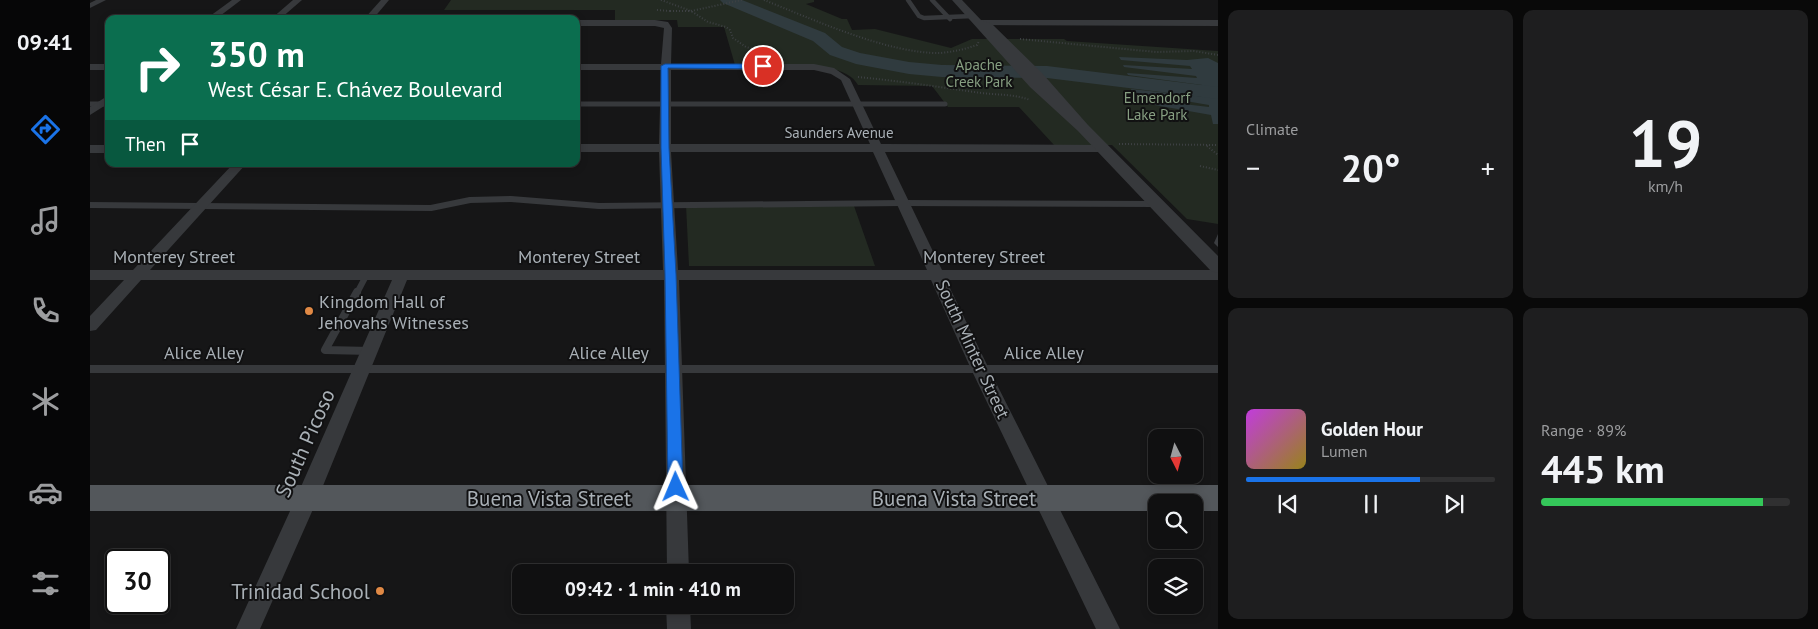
<!DOCTYPE html>
<html lang="en">
<head>
<meta charset="utf-8">
<style>
  body { margin:0; font-family:"PT Sans",sans-serif; background:#1e1e1f; color:#f1f3f6; height:100vh; display:flex; flex-direction:column; font-size:19px; white-space:nowrap }
  * { box-sizing:border-box; margin:0 }
  p { font-size:16px; color:#9c9d9f }
  .icon { flex:none; width:28px; height:28px; fill:none; stroke:currentColor; stroke-width:2; stroke-linecap:round; stroke-linejoin:round }
  .map { position:relative; flex:1; overflow:hidden }
  .sheet { display:flex; flex-direction:column; gap:10px; padding:10px; background:#090909; width:600px }
  .sheet>* { flex:none }
  .top-card { position:absolute; left:15px; top:15px; width:475px; height:152px; border-radius:10px; box-shadow:0 2px 8px #0003,0 0 0 1px #303031; background:#0b6e4f; color:#fff; overflow:hidden }
  .needle { width:32px; rotate:174deg }
  .buttons { position:absolute; left:1058px; top:429px; display:grid; gap:10px }
  .buttons a { display:grid; place-items:center; width:55px; height:55px; border-radius:10px; background:#101011; box-shadow:0 2px 8px #0003,0 0 0 1px #303031; font-size:25px }
  .speed { position:absolute; left:15px; top:549px; display:flex; gap:10px; font-size:25px; font-weight:700; text-align:center }
  .speed>* { display:grid; place-content:center; width:65px; height:65px; border-radius:50%; background:#101011; box-shadow:0 2px 8px #0003,0 0 0 1px #303031; line-height:1 }
  .speed .limit { border:2px solid #111; border-radius:8px; background:#fff; color:#111 }
  .pin { position:absolute; display:grid; place-items:center; width:42px; height:42px; color:#fff; margin:-21px; border:2px solid #fff; border-radius:50%; box-shadow:0 1px 5px #0007 }
  .me { position:absolute; width:55px; margin:-28px; rotate:359deg; stroke-linejoin:round; filter:drop-shadow(0 0 4px #0008) }
  .turn { display:flex; align-items:center; gap:18px; height:105px; padding:0 20px; font-size:22px }
  .turn .icon { width:65px; height:65px; stroke-width:2.5 }
  .turn b { display:block; font-size:35px; line-height:42px }
  .then { display:flex; align-items:center; height:48px; padding:0 20px; background:#0003; gap:10px; font-size:19px }
  .big { font-size:38px; font-weight:800; line-height:1.1 }
  .sheet .widget { flex:1; display:flex; flex-direction:column; justify-content:center; gap:8px; min-width:0; padding:0 18px; border-radius:10px; background:#1e1e1f }
  .sheet .dial { align-items:center; gap:0 }
  .dial b { font-size:65px; line-height:1 }
  .song { display:flex; align-items:center; gap:15px }
  .cover { width:60px; height:60px; border-radius:8px; background:linear-gradient(135deg,hsl(290 70% 55%),hsl(50 70% 35%)) }
  .played { height:5px; border-radius:2px; background:linear-gradient(90deg,#1a73e8 70%,#303031 70%) }
  .keys { display:flex; justify-content:space-around; direction:ltr }
  .heat { display:flex; justify-content:space-between; align-items:center; font-size:28px; direction:ltr }
  .charge { height:8px; border-radius:4px; background:linear-gradient(90deg,#34c759 89%,#303031 0) }
  .sheet .tiles { flex:1; display:grid; gap:10px; grid-template-columns:repeat(2,1fr) }
  .trip { position:absolute; left:422px; top:564px; width:282px; height:50px; border-radius:10px; background:#101011; box-shadow:0 2px 8px #0003,0 0 0 1px #303031; font-weight:800; line-height:50px; text-align:center }
  main { display:flex; flex:1; min-height:0 }
  .tab-bar { display:flex; flex-direction:column; width:90px; justify-content:space-around; align-items:center; background:#060607; color:#9c9d9f }
  .tab-bar .icon { width:35px; height:35px }
  .tab-bar .on { color:#1a73e8 }
  .tab-bar b { font-size:22px; color:#f1f3f6 }
  .map>svg:first-child { display:block }
  .green { fill:#232a22 }
  .water { fill:#303b3f }
  .lines { fill:none; stroke-linecap:round; stroke-linejoin:round }
  .river { fill:#303b3f; fill-rule:evenodd }
  .path { stroke:#3d4043; stroke-width:2; stroke-dasharray:1 2; stroke-linecap:butt }
  .service-far3 { stroke:#37393c; stroke-width:4.5 }
  .service-far2 { stroke:#37393c; stroke-width:5 }
  .service-far1 { stroke:#37393c; stroke-width:6 }
  .service { stroke:#37393c; stroke-width:8 }
  .minor { fill:#37393c; fill-rule:evenodd }
  .tertiary { fill:#37393c; fill-rule:evenodd }
  .primary { fill:#53575b; fill-rule:evenodd }
  .wall { fill:#3b3d40 }
  .route { fill:#1a73e8; stroke:#114b97 }
  .poi-dot { fill:#e08945; stroke:#111112; stroke-width:2 }
  .labels { text-anchor:middle; dominant-baseline:central; stroke-width:4; stroke-linejoin:round; paint-order:stroke }
  .far-park-label { font-size:15px; fill:#879f82; stroke:#111112 }
  .far-street-label { font-size:15px; fill:#a9b0b6; stroke:#111112 }
  .street-label { font-size:18px; fill:#a9b0b6; stroke:#111112 }
  .poi-label { font-size:18px; fill:#a9b0b6; stroke:#111112; text-anchor:start }
  .near-street-label { font-size:21px; fill:#a9b0b6; stroke:#111112 }
  .near-poi-label { font-size:21px; fill:#a9b0b6; stroke:#111112; text-anchor:end }
</style>
</head>
<body>
<main>
<nav class="tab-bar">
<b>09:41</b>
<svg class="icon on" aria-label="directions" viewBox="0 0 24 24"><path d="M12 3l9 9-9 9-9-9zM9 14v-3h6M13 9l2 2-2 2"/></svg>
<svg class="icon" aria-label="music" viewBox="0 0 24 24"><path d="M9 18V5l10-2v13"/><circle cx="6" cy="18" r="3"/><circle cx="16" cy="16" r="3"/></svg>
<svg class="icon" aria-label="phone" viewBox="0 0 24 24"><path d="M5 4h4l2 5-3 2q2 4 5 5l2-3 5 2v4C11 20 4 13 5 4z"/></svg>
<svg class="icon" aria-label="climate" viewBox="0 0 24 24"><path d="M12 3v18M4 7l16 10M4 17L20 7"/></svg>
<svg class="icon" aria-label="car" viewBox="0 0 24 24"><path d="M5 17H2v-5l4-1 3-4h7l3 4 3 1v5h-3M9 17h6M6 11h13"/><circle cx="7" cy="17" r="2"/><circle cx="17" cy="17" r="2"/></svg>
<svg class="icon" aria-label="filters" viewBox="0 0 24 24"><path d="M4 7h16M4 17h16"/><circle cx="9" cy="7" r="2"/><circle cx="15" cy="17" r="2"/></svg>
</nav>
<div class="map">
<svg width="1128" height="629" viewBox="0 0 1128 629">
  <rect width="100%" height="100%" fill="#161617"/>
  <g class="green">
    <path d="M361 0H724V2L716 4 752 19H757L762 30 785 29 861 48 882 39H974L977 41 1128 51V224L1097 219 1022 145H964L929 107H858L842 86 768 85C754 57 674 65 645 65L634 27H588L587 20H525V10H354Z"/>
    <polygon points="596,205 764,206 785,266 599,266"/>
  </g>
  <polygon class="water" points="1029,57 1097,60 1118,58 1128,63 1128,124 1123,124 1121,115 1042,101 1042,98 1119,107 1119,105 1042,92 1041,89 1116,97 1116,95 1041,84 1041,81 1112,87 1112,85 1038,75 1037,73 1107,78 1106,76 1034,67 1033,65 1102,69 1100,66 1031,60"/>
  <g class="lines">
    <polygon class="river" points="630,0 652,0 735,33 752,47 770,53 819,62 852,65 957,66 1128,87 1128,99 957,78 852,77 819,74 766,64 740,55 723,41 633,3"/>
    <g class="path">
      <polyline points="571,0 601,11 618,22 636,27 640,30 643,38 656,47 683,54"/>
      <path d="M674 0C722 19 799 54 850 53 863 52 875 49 887 45L889 41"/>
      <polyline points="567,10 580,11"/>
      <polyline points="580,11 601,11 652,0"/>
      <polyline points="930,39 1066,52 1104,51 1128,55"/>
      <path d="M768 77C809 81 850 87 891 93 908 95 924 94 940 100"/>
      <polyline points="1029,144 1128,145"/>
      <polyline points="1117,146 1128,155"/>
      <polyline points="1110,166 1128,170"/>
    </g>
    <g class="service-far3">
      <polyline points="818,0 829,16 834,18 883,16"/>
      <polyline points="842,0 860,19"/>
    </g>
    <g class="service-far2">
      <polyline points="0,104 19,104"/>
      <polyline points="486,104 855,104"/>
    </g>
    <g class="service-far1">
      <polyline points="0,205 341,208 380,200 421,199 509,206 812,203 1066,204"/>
      <polyline points="267,293 277,274"/>
    </g>
    <g class="service">
      <polyline points="267,292 235,350 281,351"/>
      <polyline points="0,369 1128,369"/>
    </g>
    <g class="minor">
      <polygon points="6,0 16,0 0,8 0,3"/>
      <polygon points="142,0 151,0 126,19 116,19"/>
      <polygon points="203,0 212,0 190,19 181,19"/>
      <polygon points="291,0 299,0 283,19 274,19"/>
      <path d="M486 20H565L578 22 582 28 581 64H724L744 68 760 79 791 144 1016 145 1018 148 1016 151 1012 152H795L852 270H1128V280H856L899 369 1030 629H1006L881 369 841 280H589L599 572H577L574 280H317L228 498 170 629H146L206 498 302 280H51L6 330 0 331V316L34 280H0V270H43L143 164H156L60 270H573L569 152H486V144H569L571 70H486V64H571L574 28 565 26H486ZM581 70H724L741 74 751 80 780 144H581ZM581 152H783L837 270H588Z"/>
      <polygon points="890,20 1128,20 1128,26 887,25 887,21"/>
      <rect x="0" y="64" width="19" height="6"/>
      <polygon points="19,95 19,103 0,115 0,107"/>
      <rect x="0" y="145" width="19" height="8"/>
      <polygon points="576,605 600,605 601,629 577,629"/>
    </g>
    <polygon class="tertiary" points="862,0 872,0 891,20 902,24 952,73 998,125 1128,256 1128,273 1121,271 988,131 940,87"/>
    <polygon class="primary" points="0,485 1128,485 1128,511 1104,511 1104,502 1066,502 1066,511 0,511"/>
  </g>
  <polygon class="wall" points="1128,234 1128,247 1124,243"/>
  <polygon class="route" points="575,64 673,64 676,66 673,69 578,68 579,148 586,274 593,487 591,491 586,492 580,491 578,487 575,274 571,148 571,66"/>
  <g class="poi-dot">
    <circle cx="219" cy="311" r="5"/>
    <circle cx="290" cy="591" r="5"/>
  </g>
  <g class="labels">
    <g class="far-park-label">
      <text x="889" y="64">Apache<tspan x="889" dy="17">Creek Park</tspan></text>
      <text x="1067" y="97">Elmendorf<tspan x="1067" dy="17">Lake Park</tspan></text>
    </g>
    <g class="far-street-label">
      <text x="749" y="132">Saunders Avenue</text>
    </g>
    <g class="street-label">
      <text x="84" y="256">Monterey Street</text>
      <text x="489" y="256">Monterey Street</text>
      <text x="894" y="256">Monterey Street</text>
      <text transform="translate(883 349) rotate(65)">South Minter Street</text>
      <text x="114" y="352">Alice Alley</text>
      <text x="519" y="352">Alice Alley</text>
      <text x="954" y="352">Alice Alley</text>
    </g>
    <g class="poi-label">
      <text x="229" y="301">Kingdom Hall of<tspan x="229" dy="21">Jehovahs Witnesses</tspan></text>
    </g>
    <g class="near-street-label">
      <text transform="translate(215 443) rotate(-66)">South Picoso</text>
      <text x="459" y="498">Buena Vista Street</text>
      <text x="864" y="498">Buena Vista Street</text>
    </g>
    <g class="near-poi-label">
      <text x="280" y="591">Trinidad School</text>
    </g>
  </g>
</svg>
<div class="buttons">
<a><svg class="needle" viewBox="-14 -14 28 28"><path d="M0-13l5 13h-10z" fill="#e53935"/><path d="M0 13l5-13h-10z" fill="#9c9d9f"/></svg></a>
<a><svg class="icon" aria-label="search" viewBox="0 0 24 24"><circle cx="10" cy="10" r="6"/><path d="M15 15l6 6"/></svg></a>
<a><svg class="icon" aria-label="layers" viewBox="0 0 24 24"><path d="M12 4l9 5-9 5-9-5zM3 14l9 5 9-5"/></svg></a>
</div>
<div class="speed"><div class="limit">30</div></div>
<div class="pin" style="left:673px;top:66px;background:#d93025"><svg class="icon" aria-label="arrive" viewBox="0 0 24 24"><path d="M6 21V4h12l-3 4 3 4H6"/></svg></div>
<svg class="me" style="left:586px;top:487px" viewBox="-20 -20 40 40"><path d="M0-17L14 15 0 8-14 15z" fill="#1a73e8" stroke="#fff" stroke-width="4"/></svg>
<div class="trip">09:42 · 1 min · 410 m</div>
<div class="top-card">
<div class="turn"><svg class="icon" aria-label="right" viewBox="0 0 24 24"><path d="M7 20v-9h11M14 6l5 5-5 5"/></svg><div><b>350 m</b>West César E. Chávez Boulevard</div></div>
<div class="then">Then<svg class="icon" aria-label="arrive" viewBox="0 0 24 24"><path d="M6 21V4h12l-3 4 3 4H6"/></svg></div>
</div>
</div>
<section class="sheet">
<div class="tiles">
<div class="widget"><p>Climate</p>
<div class="heat"><a>−</a><b class="big">20°</b><a>+</a></div>
</div>
<div class="widget dial"><b>19</b><p>km/h</p></div>
<div class="widget">
<div class="song"><i class="cover"></i><div><b>Golden Hour</b><p>Lumen</p></div></div>
<div class="played"></div>
<div class="keys"><svg class="icon" aria-label="previous" viewBox="0 0 24 24"><path d="M18 5L8 12l10 7zM5 5v14"/></svg><svg class="icon" aria-label="pause" viewBox="0 0 24 24"><path d="M8 5v14M16 5v14"/></svg><svg class="icon" aria-label="next" viewBox="0 0 24 24"><path d="M6 5l10 7-10 7zM19 5v14"/></svg></div>
</div>
<div class="widget"><p>Range · 89%</p><b class="big">445 km</b><div class="charge"></div></div>
</div>
</section>
</main>
</body>
</html>
